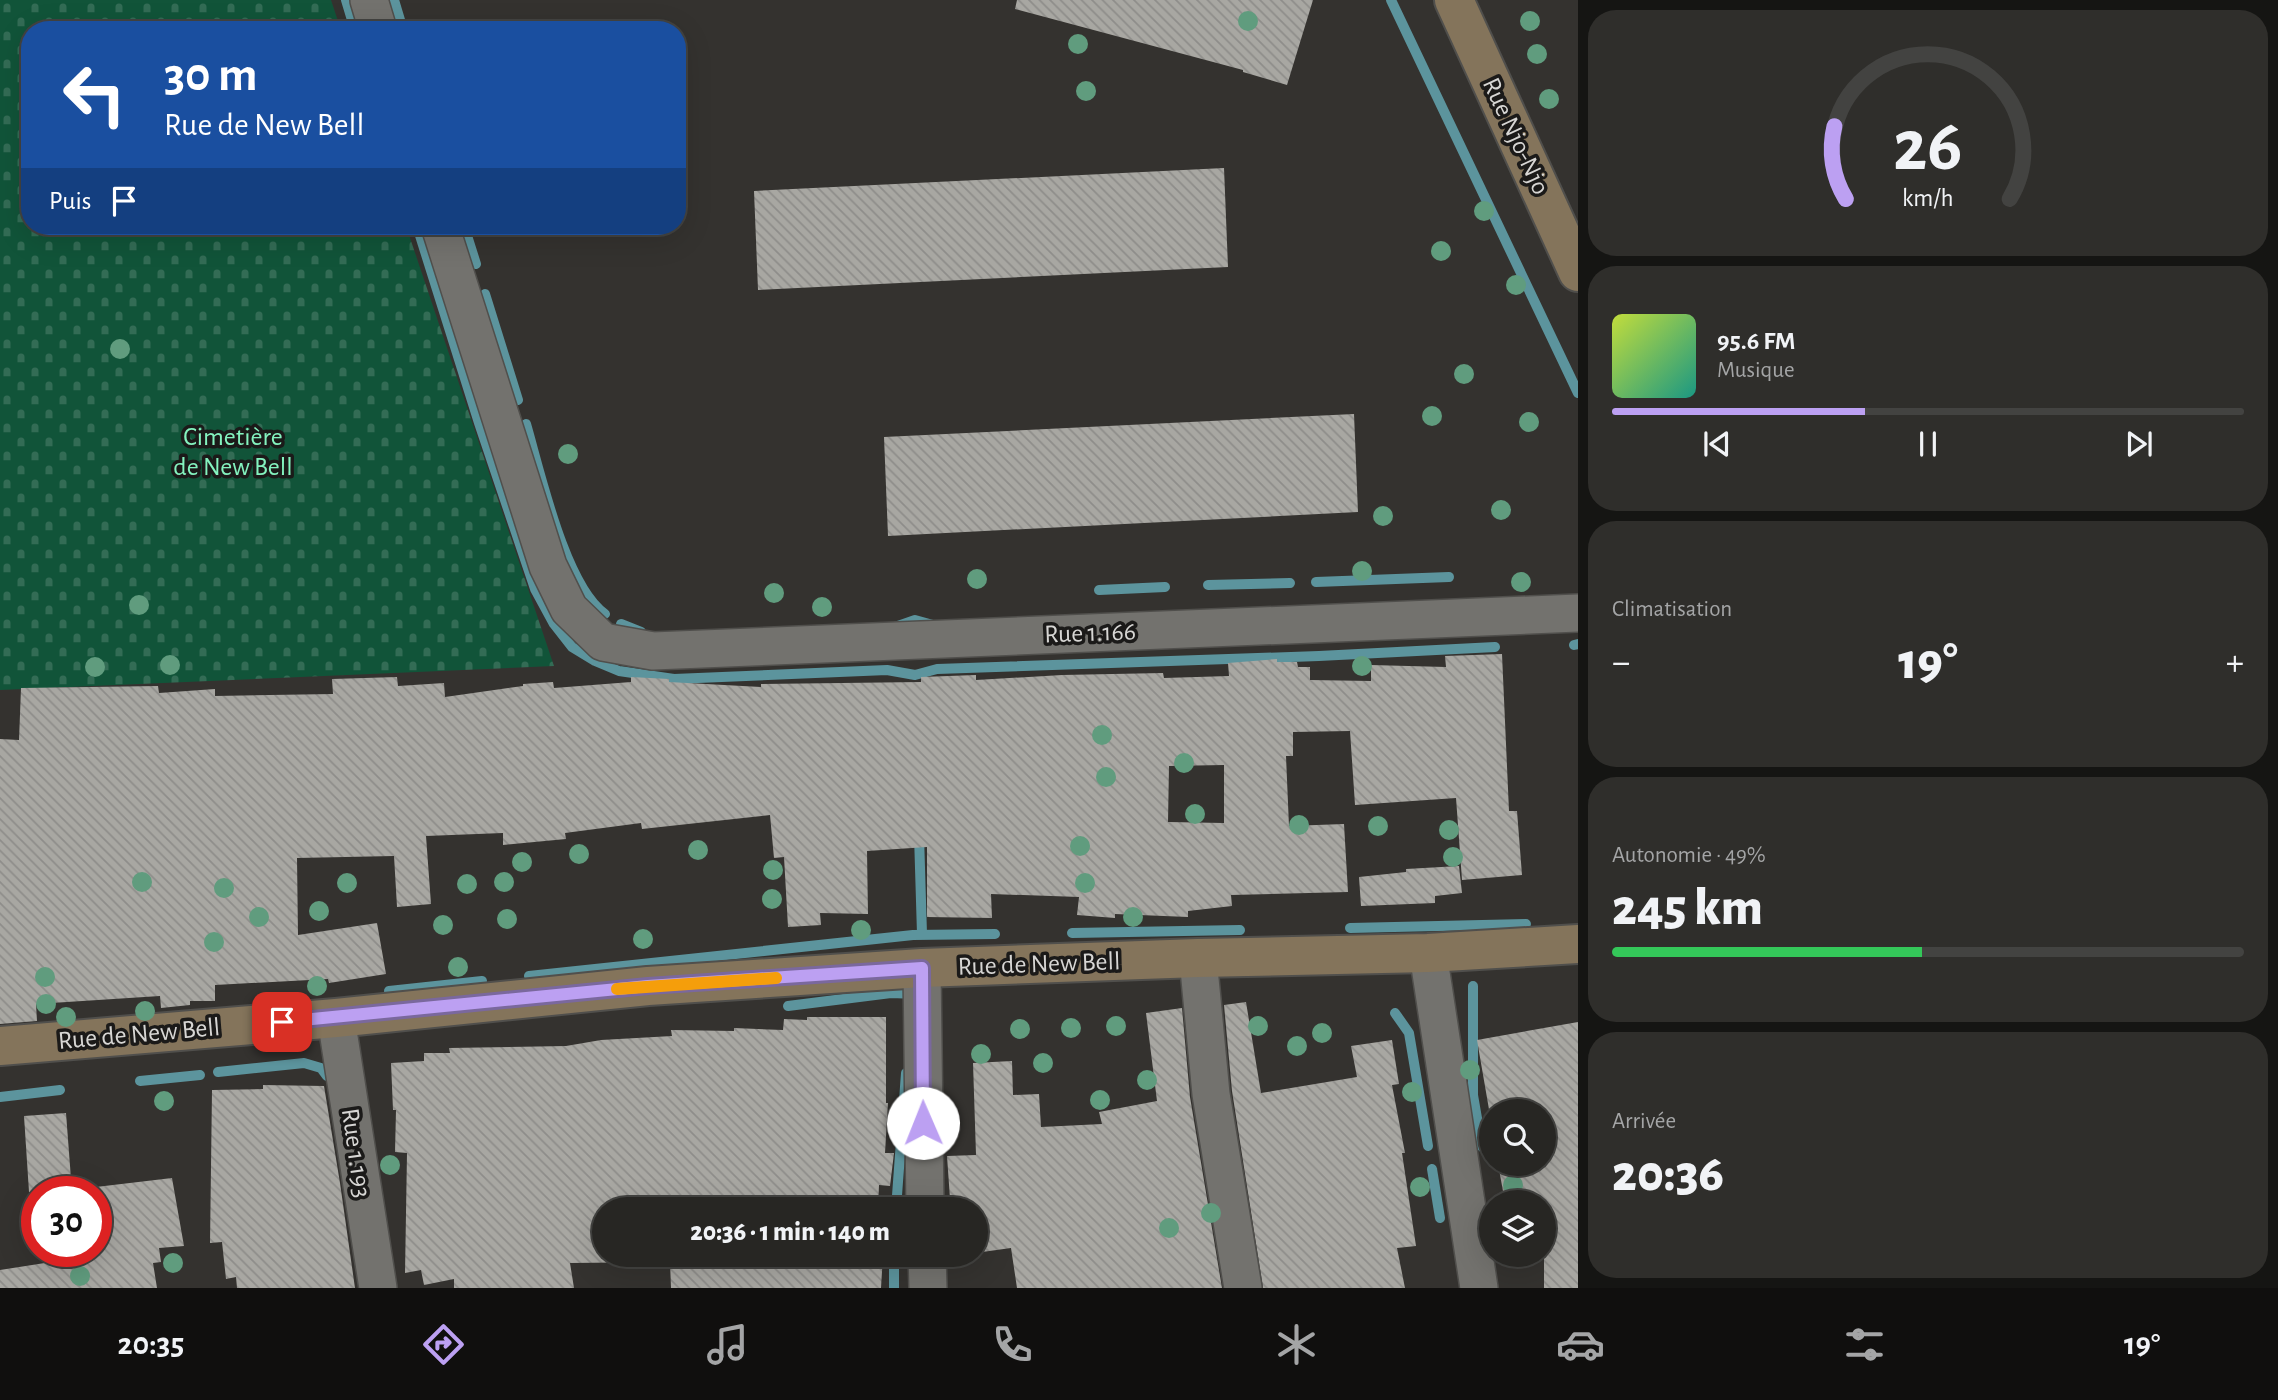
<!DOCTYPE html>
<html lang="fr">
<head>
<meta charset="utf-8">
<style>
  body { margin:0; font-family:"Alegreya Sans",sans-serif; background:#2f2e2b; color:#f1f3f6; height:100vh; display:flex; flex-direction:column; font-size:26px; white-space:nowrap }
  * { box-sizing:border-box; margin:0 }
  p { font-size:23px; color:#a4a5a6 }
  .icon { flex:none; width:38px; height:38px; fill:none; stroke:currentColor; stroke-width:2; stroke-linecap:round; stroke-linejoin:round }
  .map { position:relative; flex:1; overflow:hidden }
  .side { display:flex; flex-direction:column; gap:10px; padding:10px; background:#151513; width:700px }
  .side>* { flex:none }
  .banner { position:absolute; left:21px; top:21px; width:665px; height:214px; border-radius:28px; box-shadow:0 7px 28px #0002,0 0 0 2px #434341; background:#1a4fa0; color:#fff; overflow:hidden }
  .tools { position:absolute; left:1479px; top:1099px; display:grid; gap:14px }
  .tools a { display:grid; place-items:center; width:77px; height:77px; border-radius:50%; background:#272623; box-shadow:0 7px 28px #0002,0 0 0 2px #434341; font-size:35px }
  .speed { position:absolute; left:21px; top:1176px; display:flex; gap:14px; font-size:35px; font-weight:700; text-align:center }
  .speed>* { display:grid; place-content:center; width:91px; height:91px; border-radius:50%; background:#272623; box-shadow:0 7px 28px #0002,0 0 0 2px #434341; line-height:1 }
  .speed .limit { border:10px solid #d22; background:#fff; color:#111 }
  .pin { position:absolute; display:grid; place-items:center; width:60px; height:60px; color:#fff; margin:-30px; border-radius:14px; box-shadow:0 4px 10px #0006 }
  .me { position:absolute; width:77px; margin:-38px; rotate:359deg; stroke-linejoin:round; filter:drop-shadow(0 0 5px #0008) }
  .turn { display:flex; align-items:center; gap:24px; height:147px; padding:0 28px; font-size:32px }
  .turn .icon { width:91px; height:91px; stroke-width:2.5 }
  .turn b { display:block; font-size:49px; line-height:60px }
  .then { display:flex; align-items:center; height:66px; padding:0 28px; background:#0003; gap:14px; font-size:26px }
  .big { font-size:52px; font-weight:800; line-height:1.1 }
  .side .card { flex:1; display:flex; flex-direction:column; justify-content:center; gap:10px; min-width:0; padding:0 24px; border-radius:28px; background:#2f2e2b }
  .side .dial { align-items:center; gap:0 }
  .dial svg { height:182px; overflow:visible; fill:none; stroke:#434341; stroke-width:7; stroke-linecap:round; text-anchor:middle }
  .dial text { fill:#f1f3f6; stroke:none }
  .song { display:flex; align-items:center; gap:21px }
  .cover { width:84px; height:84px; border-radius:10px; background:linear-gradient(135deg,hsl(70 70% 55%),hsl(170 70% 35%)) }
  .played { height:7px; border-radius:4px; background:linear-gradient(90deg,#bca0f2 40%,#434341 40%) }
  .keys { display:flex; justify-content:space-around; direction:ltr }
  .heat { display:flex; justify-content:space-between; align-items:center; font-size:38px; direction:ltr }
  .charge { height:10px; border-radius:5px; background:linear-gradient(90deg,#34c759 49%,#434341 0) }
  .trip { position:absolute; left:592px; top:1197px; width:396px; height:70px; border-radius:35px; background:#272623; box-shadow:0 7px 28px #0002,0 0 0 2px #434341; font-weight:800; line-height:70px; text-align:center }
  .menu { display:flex; height:112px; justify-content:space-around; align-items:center; background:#100f0e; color:#a4a5a6 }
  .menu .icon { width:49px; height:49px }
  .menu .current { color:#bca0f2 }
  .menu b { font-size:32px; color:#f1f3f6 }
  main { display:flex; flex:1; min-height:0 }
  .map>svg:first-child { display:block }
  .cemetery { fill:url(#cemetery-stones) }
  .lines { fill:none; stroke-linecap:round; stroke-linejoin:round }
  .stream { stroke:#5c949d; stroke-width:10 }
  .building { fill:url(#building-back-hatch); fill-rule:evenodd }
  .minor-casing { stroke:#504f4c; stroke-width:40 }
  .secondary-casing { stroke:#504f4c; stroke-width:42 }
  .minor { stroke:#73726e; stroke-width:37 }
  .secondary { stroke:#84745b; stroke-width:38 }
  .tree { fill:#609c7e }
  .route-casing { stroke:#7a689d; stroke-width:18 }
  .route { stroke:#bca0f2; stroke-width:12 }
  .slow { stroke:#f59e0b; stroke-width:12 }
  .labels { text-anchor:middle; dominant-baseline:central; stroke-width:7; stroke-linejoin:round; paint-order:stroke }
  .street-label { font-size:26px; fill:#d7d6d4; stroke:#1b1a19 }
  .park-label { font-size:26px; fill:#84f3bf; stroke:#1b1a19 }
</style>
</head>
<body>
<main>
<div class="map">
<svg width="1578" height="1288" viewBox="0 0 1578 1288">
  <defs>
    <pattern id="cemetery-stones" width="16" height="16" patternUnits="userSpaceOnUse" patternTransform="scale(1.75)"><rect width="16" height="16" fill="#115439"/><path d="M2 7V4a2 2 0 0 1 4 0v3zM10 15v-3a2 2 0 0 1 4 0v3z" fill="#336c55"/></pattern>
    <pattern id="building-back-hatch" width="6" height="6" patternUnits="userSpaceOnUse" patternTransform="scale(1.75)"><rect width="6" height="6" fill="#a8a7a2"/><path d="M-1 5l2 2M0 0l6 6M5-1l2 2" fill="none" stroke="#8e8d8a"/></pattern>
  </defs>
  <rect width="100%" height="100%" fill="#34322f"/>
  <polygon class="cemetery" points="0,0 331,0 341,30 30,30 30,226 406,226 554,666 0,690"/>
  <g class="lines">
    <g class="stream">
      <polyline points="346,0 355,30"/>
      <polyline points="394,0 403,30"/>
      <polyline points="1391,0 1578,393"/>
      <polyline points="417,226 479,423 535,589 554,624 572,647 595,661 619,671 674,679 887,670 915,675 937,669 1319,656 1495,647"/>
      <polyline points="464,226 476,264"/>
      <polyline points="485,294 518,400"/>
      <path d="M526 424C540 472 565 586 605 614"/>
      <polyline points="1316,582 1449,577"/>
      <polyline points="1208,585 1290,583"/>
      <polyline points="1099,590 1165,587"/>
      <polyline points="621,624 641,632"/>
      <polyline points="895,627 915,620 933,625"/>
      <polyline points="1574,645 1578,644"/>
      <polyline points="919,835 922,934"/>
      <polyline points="1350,928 1526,924"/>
      <polyline points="1072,933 1240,930"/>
      <polyline points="529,976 913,935 995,934"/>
      <polyline points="1473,986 1473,1095 1482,1147"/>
      <polyline points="389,991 482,981"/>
      <polyline points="788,1006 891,993 917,994"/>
      <polyline points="1395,1013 1409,1033 1428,1146"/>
      <polyline points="218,1072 304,1063 321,1068 327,1076"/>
      <polyline points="140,1081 200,1075"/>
      <polyline points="0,1097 60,1090"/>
      <polyline points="1432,1169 1440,1218"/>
      <polyline points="896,1209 906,1073"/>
      <polyline points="894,1288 894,1255"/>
    </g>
  </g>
  <g class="building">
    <polygon points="1017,0 1313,0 1287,85 1243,72 1243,70 1015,9"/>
    <polygon points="1224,168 1228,267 758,290 754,191"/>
    <polygon points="1354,414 1358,512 888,536 884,437"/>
    <path d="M1502 654 1509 811H1517L1522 875 1462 880 1456 798 1355 805 1350 731 1293 732V756H1286L1289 826 1344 824 1348 892 1231 895 1232 906 1188 911V917L1115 914V918L1077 915 1079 897 991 894 992 918 927 917V847L867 851 868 914 820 913 821 925 788 927 784 857 774 858 770 815 642 829 641 823 565 833 566 839 503 845V833L426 836 431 904 397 907 394 856 297 858 298 935 377 923 386 974 329 983 328 979 215 985V1001H190V1005L161 1008 160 996 36 1004 37 1021 0 1024V739L19 740 21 688 158 686 159 693 215 689V696L333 694 332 679 397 677 398 686 444 683 445 697 523 686V684L553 682 554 688 631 682V677L669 679V682L761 687V684L921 682V677L976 675V680L1062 675 1163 673 1164 678 1229 676 1228 663 1277 659V662H1297L1298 667H1310V680L1371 681V665L1446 667 1445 656ZM1224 765V823L1168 822 1169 766Z"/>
    <polygon points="1459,866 1462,893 1435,896 1435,903 1361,906 1359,877 1406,872 1406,869"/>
    <polygon points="1246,1002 1261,1093 1357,1077 1351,1046 1392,1040 1399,1084 1392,1085 1405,1153 1402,1153 1416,1246 1397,1248 1405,1288 1263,1288 1232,1091 1224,1005"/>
    <polygon points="1182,1008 1190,1097 1222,1288 1017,1288 1011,1248 975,1253 975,1209 946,1209 946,1200 950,1199 947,1156 976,1155 973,1063 1012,1061 1013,1095 1039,1094 1041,1127 1102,1124 1099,1112 1157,1101 1146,1013"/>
    <polygon points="807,1017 886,1017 886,1103 888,1103 885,1153 894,1153 890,1186 879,1185 878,1209 604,1209 604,1255 883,1255 881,1288 671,1288 670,1262 570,1263 574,1288 454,1288 454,1279 424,1285 421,1270 405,1273 407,1153 395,1152 396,1110 393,1110 391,1063 424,1061 424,1053 450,1053 449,1048 566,1046 601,1040 672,1036 671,1030 734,1031 734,1028 783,1030 784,1019 807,1020"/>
    <polygon points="1578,1022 1578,1288 1544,1288 1544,1202 1505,1202 1498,1164 1544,1164 1544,1111 1491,1111 1491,1121 1477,1040"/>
    <polygon points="263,1085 324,1086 340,1183 355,1288 237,1288 236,1277 226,1279 222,1242 210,1243 212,1090 263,1089"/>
    <polygon points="66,1113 72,1192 29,1192 24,1116"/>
    <polygon points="172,1178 184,1246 159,1248 161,1262 153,1263 157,1288 0,1288 0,1270 96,1255 96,1187"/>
  </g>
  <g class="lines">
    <defs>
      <g id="minor">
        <polyline points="369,0 378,30"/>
        <polyline points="440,226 548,566 569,609 603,642 653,651 1578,613"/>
        <polyline points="1428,953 1479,1288"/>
        <polyline points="1198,958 1211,1094 1243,1288"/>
        <polyline points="922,968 925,1209"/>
        <polyline points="336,1018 378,1288"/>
        <polyline points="927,1255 928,1288"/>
      </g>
      <g id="secondary">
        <polyline points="1454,0 1578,272"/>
        <polyline points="0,1046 336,1018 648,986 922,968 1198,958 1428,953 1578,944"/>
      </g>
    </defs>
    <use href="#minor" class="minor-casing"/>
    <use href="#secondary" class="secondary-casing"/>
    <use href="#minor" class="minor"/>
    <use href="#secondary" class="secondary"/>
  </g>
  <g class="tree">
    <circle cx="1248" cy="21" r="10"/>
    <circle cx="1530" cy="21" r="10"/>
    <circle cx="1078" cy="44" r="10"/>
    <circle cx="1537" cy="54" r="10"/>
    <circle cx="1086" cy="91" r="10"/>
    <circle cx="1549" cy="99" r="10"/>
    <circle cx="1484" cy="211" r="10"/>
    <circle cx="1441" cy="251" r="10"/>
    <circle cx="1516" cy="285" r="10"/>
    <circle cx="120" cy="349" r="10"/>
    <circle cx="1464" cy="374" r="10"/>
    <circle cx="1432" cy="416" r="10"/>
    <circle cx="1529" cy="422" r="10"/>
    <circle cx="568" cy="454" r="10"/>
    <circle cx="1501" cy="510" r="10"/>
    <circle cx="1383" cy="516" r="10"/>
    <circle cx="1362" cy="571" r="10"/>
    <circle cx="977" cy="579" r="10"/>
    <circle cx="1521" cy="582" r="10"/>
    <circle cx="774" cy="593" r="10"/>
    <circle cx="139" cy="605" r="10"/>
    <circle cx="822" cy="607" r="10"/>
    <circle cx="170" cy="665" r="10"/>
    <circle cx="1362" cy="666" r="10"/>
    <circle cx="95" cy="667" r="10"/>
    <circle cx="1102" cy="735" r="10"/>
    <circle cx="1184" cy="763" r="10"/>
    <circle cx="1106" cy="777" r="10"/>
    <circle cx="1195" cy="814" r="10"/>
    <circle cx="1299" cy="825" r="10"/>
    <circle cx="1378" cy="826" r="10"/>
    <circle cx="1449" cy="830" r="10"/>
    <circle cx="1080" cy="846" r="10"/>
    <circle cx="698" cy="850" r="10"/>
    <circle cx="579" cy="854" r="10"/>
    <circle cx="1453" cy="857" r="10"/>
    <circle cx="522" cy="862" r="10"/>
    <circle cx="773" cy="870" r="10"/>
    <circle cx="142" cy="882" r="10"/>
    <circle cx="504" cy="882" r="10"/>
    <circle cx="347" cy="883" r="10"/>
    <circle cx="1085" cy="883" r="10"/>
    <circle cx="467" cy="884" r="10"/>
    <circle cx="224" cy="888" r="10"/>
    <circle cx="772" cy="899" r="10"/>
    <circle cx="319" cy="911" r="10"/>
    <circle cx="259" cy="917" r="10"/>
    <circle cx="1133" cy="917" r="10"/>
    <circle cx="507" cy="919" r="10"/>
    <circle cx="443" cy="925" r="10"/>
    <circle cx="861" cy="930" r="10"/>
    <circle cx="643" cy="939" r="10"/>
    <circle cx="214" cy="942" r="10"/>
    <circle cx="458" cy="967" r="10"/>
    <circle cx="45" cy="977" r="10"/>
    <circle cx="317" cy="986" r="10"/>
    <circle cx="46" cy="1004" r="10"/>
    <circle cx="145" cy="1011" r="10"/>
    <circle cx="66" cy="1017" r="10"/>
    <circle cx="1116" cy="1026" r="10"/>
    <circle cx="1258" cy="1026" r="10"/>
    <circle cx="1071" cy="1028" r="10"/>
    <circle cx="1020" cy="1029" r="10"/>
    <circle cx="1322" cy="1033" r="10"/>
    <circle cx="1297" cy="1046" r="10"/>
    <circle cx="981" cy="1054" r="10"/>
    <circle cx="1043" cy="1063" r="10"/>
    <circle cx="1470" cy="1070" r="10"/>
    <circle cx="1147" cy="1080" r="10"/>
    <circle cx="1412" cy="1092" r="10"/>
    <circle cx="1100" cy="1100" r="10"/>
    <circle cx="164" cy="1101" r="10"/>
    <circle cx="390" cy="1165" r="10"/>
    <circle cx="1513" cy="1185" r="10"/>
    <circle cx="1420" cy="1187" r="10"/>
    <circle cx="1211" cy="1213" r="10"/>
    <circle cx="1169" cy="1228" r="10"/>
    <circle cx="173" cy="1263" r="10"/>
    <circle cx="80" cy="1276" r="10"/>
  </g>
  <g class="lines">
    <defs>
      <polyline id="route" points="282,1022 648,986 922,968 923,1123"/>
    </defs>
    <use href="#route" class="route-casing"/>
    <use href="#route" class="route"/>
    <polyline class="slow" points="617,989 776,978"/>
  </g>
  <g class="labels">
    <g class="street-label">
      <text transform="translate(1516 136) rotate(65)">Rue Njo-Njo</text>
      <text transform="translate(1090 633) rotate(-2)">Rue 1.166</text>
      <text transform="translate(1039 964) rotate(-2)">Rue de New Bell</text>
      <text transform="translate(139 1034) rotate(-5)">Rue de New Bell</text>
      <text transform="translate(356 1153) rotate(82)">Rue 1.193</text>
    </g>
    <g class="park-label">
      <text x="233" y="437">Cimetière<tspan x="233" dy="30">de New Bell</tspan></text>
    </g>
  </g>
</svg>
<div class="tools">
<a><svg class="icon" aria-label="search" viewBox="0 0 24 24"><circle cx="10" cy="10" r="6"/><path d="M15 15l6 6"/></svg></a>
<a><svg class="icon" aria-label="layers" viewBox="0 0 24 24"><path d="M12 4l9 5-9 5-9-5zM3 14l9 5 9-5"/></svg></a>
</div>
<div class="speed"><div class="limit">30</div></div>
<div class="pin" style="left:282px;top:1022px;background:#d93025"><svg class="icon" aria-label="arrive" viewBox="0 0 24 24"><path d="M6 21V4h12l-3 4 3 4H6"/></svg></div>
<svg class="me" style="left:923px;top:1123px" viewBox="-20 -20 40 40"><circle r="19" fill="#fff"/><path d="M0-13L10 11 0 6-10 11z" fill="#bca0f2"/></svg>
<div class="trip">20:36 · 1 min · 140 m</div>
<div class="banner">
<div class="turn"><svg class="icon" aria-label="left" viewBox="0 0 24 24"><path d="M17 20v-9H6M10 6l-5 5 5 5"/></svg><div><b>30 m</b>Rue de New Bell</div></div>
<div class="then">Puis<svg class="icon" aria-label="arrive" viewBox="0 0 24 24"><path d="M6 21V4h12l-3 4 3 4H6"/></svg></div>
</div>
</div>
<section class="side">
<div class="card dial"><svg viewBox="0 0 100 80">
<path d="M14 69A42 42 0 1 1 86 69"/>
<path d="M14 69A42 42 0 0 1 9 37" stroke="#bca0f2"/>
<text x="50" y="56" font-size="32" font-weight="700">26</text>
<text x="50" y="72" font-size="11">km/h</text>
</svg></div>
<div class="card">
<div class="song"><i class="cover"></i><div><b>95.6 FM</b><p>Musique</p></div></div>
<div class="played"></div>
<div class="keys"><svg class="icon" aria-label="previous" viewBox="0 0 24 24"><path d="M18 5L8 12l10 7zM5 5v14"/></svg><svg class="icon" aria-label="pause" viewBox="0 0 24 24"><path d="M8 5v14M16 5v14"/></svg><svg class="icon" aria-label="next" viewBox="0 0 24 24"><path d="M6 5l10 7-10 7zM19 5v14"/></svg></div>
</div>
<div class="card"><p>Climatisation</p>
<div class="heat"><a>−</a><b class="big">19°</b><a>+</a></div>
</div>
<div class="card"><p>Autonomie · 49%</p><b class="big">245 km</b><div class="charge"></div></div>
<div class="card"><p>Arrivée</p><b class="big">20:36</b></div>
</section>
</main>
<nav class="menu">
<b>20:35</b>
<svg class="icon current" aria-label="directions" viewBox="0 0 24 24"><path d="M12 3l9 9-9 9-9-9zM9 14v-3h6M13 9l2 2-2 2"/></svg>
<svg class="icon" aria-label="music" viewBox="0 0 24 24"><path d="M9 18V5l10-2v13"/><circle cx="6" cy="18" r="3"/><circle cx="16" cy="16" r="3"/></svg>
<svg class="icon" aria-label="phone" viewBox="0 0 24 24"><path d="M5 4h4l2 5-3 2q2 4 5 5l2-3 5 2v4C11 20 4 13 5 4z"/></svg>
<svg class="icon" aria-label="climate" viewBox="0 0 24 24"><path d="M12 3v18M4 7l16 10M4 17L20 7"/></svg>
<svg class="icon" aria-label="car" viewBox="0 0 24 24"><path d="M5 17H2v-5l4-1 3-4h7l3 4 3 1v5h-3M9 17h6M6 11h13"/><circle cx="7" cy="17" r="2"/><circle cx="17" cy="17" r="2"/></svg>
<svg class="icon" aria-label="filters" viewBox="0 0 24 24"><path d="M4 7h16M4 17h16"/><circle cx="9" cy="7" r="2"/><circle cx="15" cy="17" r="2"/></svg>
<b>19°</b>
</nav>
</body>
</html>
